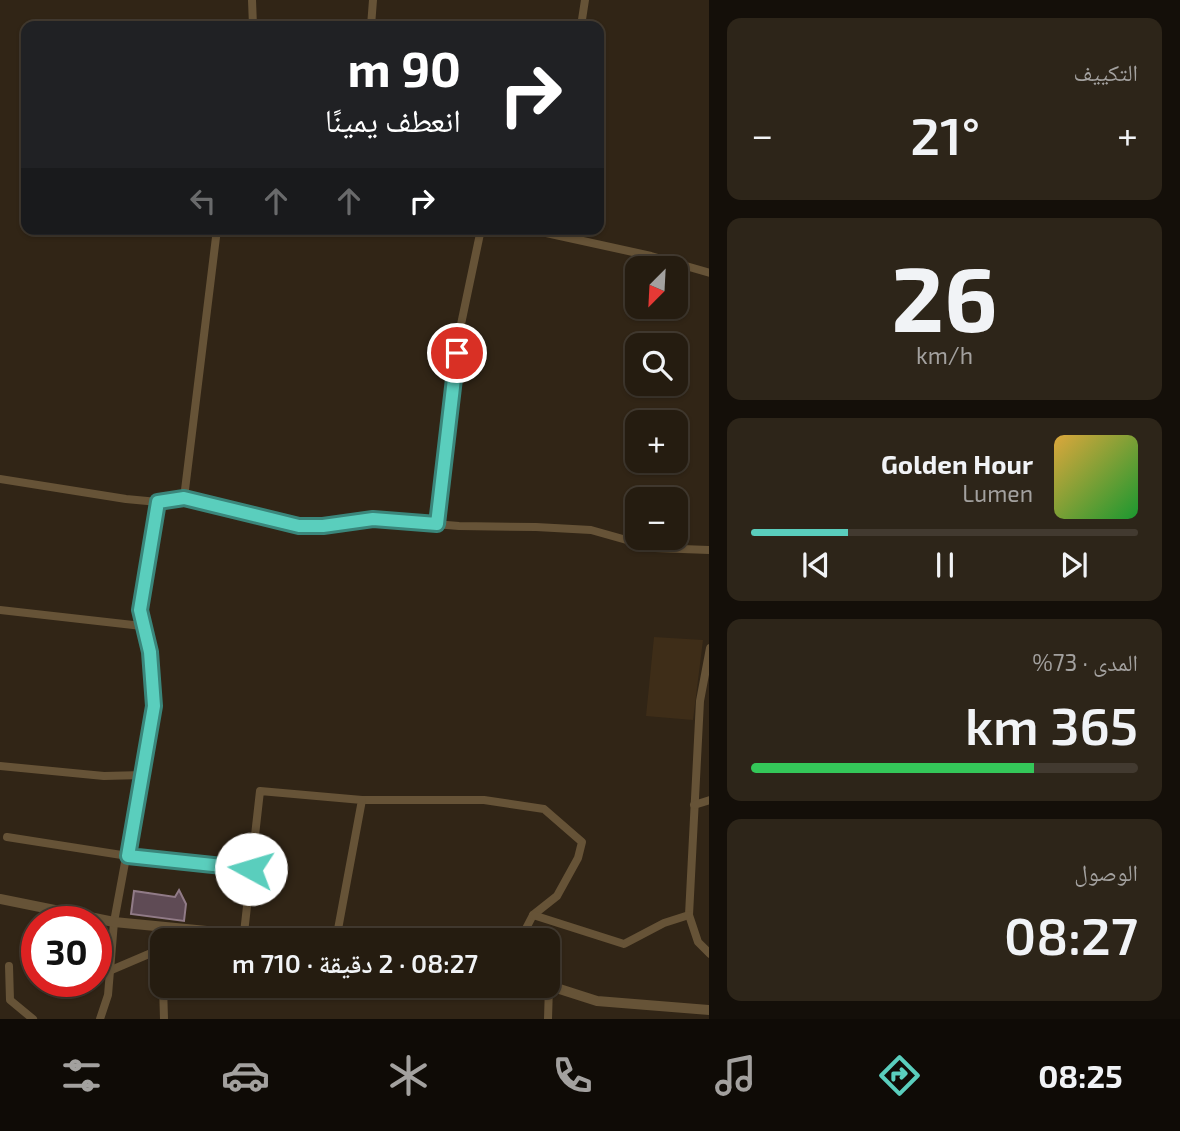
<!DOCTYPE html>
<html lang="ar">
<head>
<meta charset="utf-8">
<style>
  body { margin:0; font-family:"Exo 2","Noto Naskh Arabic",sans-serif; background:#2d2519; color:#f1f3f6; direction:rtl; height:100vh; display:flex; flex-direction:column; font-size:26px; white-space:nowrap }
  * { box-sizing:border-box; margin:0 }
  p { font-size:23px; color:#a3a19f }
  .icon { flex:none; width:38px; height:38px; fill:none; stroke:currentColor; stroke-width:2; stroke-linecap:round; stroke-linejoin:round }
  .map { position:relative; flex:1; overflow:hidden; direction:ltr }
  .details { display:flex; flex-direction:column; gap:18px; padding:18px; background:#140f09; width:471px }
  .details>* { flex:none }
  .top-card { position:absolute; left:21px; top:21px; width:583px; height:214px; border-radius:14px; box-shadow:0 2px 5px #0004,0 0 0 2px #423a30; direction:rtl; background:#202124; color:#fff; overflow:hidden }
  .needle { width:46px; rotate:204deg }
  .tools { position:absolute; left:625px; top:256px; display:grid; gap:14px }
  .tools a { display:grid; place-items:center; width:63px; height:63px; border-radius:14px; background:#251c10; box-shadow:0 2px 5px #0004,0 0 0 2px #423a30; font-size:35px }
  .speed { position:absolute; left:21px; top:906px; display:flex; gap:14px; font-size:35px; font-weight:700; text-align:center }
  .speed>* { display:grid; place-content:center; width:91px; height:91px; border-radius:50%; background:#251c10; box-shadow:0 2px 5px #0004,0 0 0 2px #423a30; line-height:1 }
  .speed .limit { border:10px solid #d22; background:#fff; color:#111 }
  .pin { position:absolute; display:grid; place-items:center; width:60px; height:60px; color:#fff; margin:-30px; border:4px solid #fff; border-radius:50%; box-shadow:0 2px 7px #0007 }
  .me { position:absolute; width:77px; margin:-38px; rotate:276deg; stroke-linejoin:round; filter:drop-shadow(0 0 5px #0008) }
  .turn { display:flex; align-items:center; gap:24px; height:147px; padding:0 28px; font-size:32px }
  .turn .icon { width:91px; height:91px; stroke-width:2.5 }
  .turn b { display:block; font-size:49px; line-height:60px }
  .lanes { display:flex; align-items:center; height:66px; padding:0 28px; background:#0003; justify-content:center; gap:35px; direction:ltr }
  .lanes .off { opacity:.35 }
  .big { font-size:52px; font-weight:600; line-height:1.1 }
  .details .card { flex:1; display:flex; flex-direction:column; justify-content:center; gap:10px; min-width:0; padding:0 24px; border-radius:14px; background:#2d2519 }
  .details .dial { align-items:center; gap:0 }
  .dial b { font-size:91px; line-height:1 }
  .song { display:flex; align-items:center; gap:21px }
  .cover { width:84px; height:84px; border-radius:10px; background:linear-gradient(135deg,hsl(40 70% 55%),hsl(130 70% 35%)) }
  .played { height:7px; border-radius:4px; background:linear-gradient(90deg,#5acebd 25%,#423a30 25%) }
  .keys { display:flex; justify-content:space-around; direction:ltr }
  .heat { display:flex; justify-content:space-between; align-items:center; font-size:38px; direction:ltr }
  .charge { height:10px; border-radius:5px; background:linear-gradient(90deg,#34c759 73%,#423a30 0) }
  .trip { position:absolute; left:150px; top:928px; width:410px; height:70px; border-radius:14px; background:#251c10; box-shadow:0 2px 5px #0004,0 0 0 2px #423a30; font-weight:600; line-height:70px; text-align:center; direction:rtl }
  .tabs { display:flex; height:112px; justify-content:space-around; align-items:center; background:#0f0b06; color:#a3a19f }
  .tabs .icon { width:49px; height:49px }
  .tabs .on { color:#5acebd }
  .tabs b { font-size:32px; color:#f1f3f6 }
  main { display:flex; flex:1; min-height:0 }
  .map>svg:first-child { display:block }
  .built { fill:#3e2d18 }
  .building { fill:#5f4b55; stroke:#917b87; stroke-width:2 }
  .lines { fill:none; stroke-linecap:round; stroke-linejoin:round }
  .minor { stroke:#665337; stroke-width:8 }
  .tertiary { stroke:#665337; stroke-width:10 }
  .route-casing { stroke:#3a867b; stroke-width:18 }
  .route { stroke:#5acebd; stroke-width:12 }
</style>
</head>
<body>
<main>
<section class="details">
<div class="card"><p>التكييف</p>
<div class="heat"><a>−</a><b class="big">21°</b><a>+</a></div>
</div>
<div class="card dial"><b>26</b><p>km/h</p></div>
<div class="card">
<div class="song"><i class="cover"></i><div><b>Golden Hour</b><p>Lumen</p></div></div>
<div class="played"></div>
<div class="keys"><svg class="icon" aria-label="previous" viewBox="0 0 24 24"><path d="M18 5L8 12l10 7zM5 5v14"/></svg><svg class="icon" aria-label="pause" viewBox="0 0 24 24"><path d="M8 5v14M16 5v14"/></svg><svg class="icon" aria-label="next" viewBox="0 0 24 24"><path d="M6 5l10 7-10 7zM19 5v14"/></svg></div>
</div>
<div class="card"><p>المدى · 73%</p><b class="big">365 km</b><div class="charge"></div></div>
<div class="card"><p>الوصول</p><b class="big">08:27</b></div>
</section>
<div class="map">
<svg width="710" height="1019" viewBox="0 0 710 1019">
  <rect width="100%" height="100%" fill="#312516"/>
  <polygon class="built" points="654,637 703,640 693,720 646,716"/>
  <polygon class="building" points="179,890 186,904 184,921 131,914 134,891 175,897"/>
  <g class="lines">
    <g class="minor">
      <polyline points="252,0 253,26"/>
      <polyline points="371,26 373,0"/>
      <polyline points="581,26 585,0"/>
      <polyline points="528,229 651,256 710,273"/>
      <polyline points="0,479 126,499 158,502 184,498 299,526 323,526 373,519 459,526 536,527 591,530 655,548 710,550"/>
      <polyline points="184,498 217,229"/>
      <polyline points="437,524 460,329 481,229"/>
      <polyline points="0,610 142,626"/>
      <polyline points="710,648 700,701 689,915 698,942 710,954"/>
      <polyline points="0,766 104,776 143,775"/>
      <polyline points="362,800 484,800 544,809 582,842 578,858 557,896 533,915 520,940"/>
      <polyline points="694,805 710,800"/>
      <polyline points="7,837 128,856 251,869"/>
      <polyline points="533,915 624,944 664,923 689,915"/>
      <polyline points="244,933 260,791 362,800 336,940"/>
      <polyline points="203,940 224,935"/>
      <polyline points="9,966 10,1000 33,1019"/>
      <polyline points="109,971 163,948"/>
      <polyline points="163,985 164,1019"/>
      <polyline points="100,1019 108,995 114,922 154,706 150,652 140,609 158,502"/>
      <polyline points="548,1019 549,986"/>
    </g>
    <g class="tertiary">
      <polyline points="0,899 114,922 300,940"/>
      <polyline points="547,985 597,1001 710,1010"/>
    </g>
  </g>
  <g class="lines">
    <defs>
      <polyline id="route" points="251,869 128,856 154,706 150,652 140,610 158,502 184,498 299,526 323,526 373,519 437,524 457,353"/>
    </defs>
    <use href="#route" class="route-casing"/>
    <use href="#route" class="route"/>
  </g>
</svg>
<div class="tools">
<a><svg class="needle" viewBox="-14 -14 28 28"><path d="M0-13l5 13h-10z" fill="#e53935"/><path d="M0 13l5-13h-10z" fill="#a3a19f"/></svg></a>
<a><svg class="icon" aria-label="search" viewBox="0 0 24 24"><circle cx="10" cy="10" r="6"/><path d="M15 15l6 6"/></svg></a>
<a>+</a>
<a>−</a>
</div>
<div class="speed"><div class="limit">30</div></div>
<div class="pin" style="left:457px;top:353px;background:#d93025"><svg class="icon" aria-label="arrive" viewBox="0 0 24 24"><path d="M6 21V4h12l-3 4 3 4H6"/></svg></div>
<svg class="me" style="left:251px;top:869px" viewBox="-20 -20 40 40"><circle r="19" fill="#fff"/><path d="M0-13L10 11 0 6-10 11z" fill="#5acebd"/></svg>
<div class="trip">08:27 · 2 دقيقة · 710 m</div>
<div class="top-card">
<div class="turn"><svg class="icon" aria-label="right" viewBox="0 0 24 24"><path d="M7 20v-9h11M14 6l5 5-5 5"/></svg><div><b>90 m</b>انعطف يمينًا</div></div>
<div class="lanes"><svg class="icon off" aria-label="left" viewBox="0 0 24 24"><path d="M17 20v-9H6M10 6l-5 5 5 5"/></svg><svg class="icon off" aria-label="ahead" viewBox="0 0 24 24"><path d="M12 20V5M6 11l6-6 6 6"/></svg><svg class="icon off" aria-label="ahead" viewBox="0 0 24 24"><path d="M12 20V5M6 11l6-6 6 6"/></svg><svg class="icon" aria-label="right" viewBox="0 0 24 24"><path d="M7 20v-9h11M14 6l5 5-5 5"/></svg></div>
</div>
</div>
</main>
<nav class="tabs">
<b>08:25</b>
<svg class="icon on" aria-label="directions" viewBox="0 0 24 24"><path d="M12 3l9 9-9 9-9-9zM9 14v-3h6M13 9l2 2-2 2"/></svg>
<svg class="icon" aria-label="music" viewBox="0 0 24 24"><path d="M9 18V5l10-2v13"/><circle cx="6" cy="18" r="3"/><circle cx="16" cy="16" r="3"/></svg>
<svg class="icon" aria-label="phone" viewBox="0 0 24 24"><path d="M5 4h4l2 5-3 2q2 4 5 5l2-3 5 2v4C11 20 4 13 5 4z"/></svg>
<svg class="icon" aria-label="climate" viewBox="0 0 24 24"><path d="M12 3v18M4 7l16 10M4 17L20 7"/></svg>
<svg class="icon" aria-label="car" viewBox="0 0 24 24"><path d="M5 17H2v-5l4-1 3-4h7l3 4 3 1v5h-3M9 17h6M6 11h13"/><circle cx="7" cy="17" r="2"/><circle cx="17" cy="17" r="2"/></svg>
<svg class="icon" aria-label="filters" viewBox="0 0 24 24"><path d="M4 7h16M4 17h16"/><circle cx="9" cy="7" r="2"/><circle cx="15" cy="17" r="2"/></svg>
</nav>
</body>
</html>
